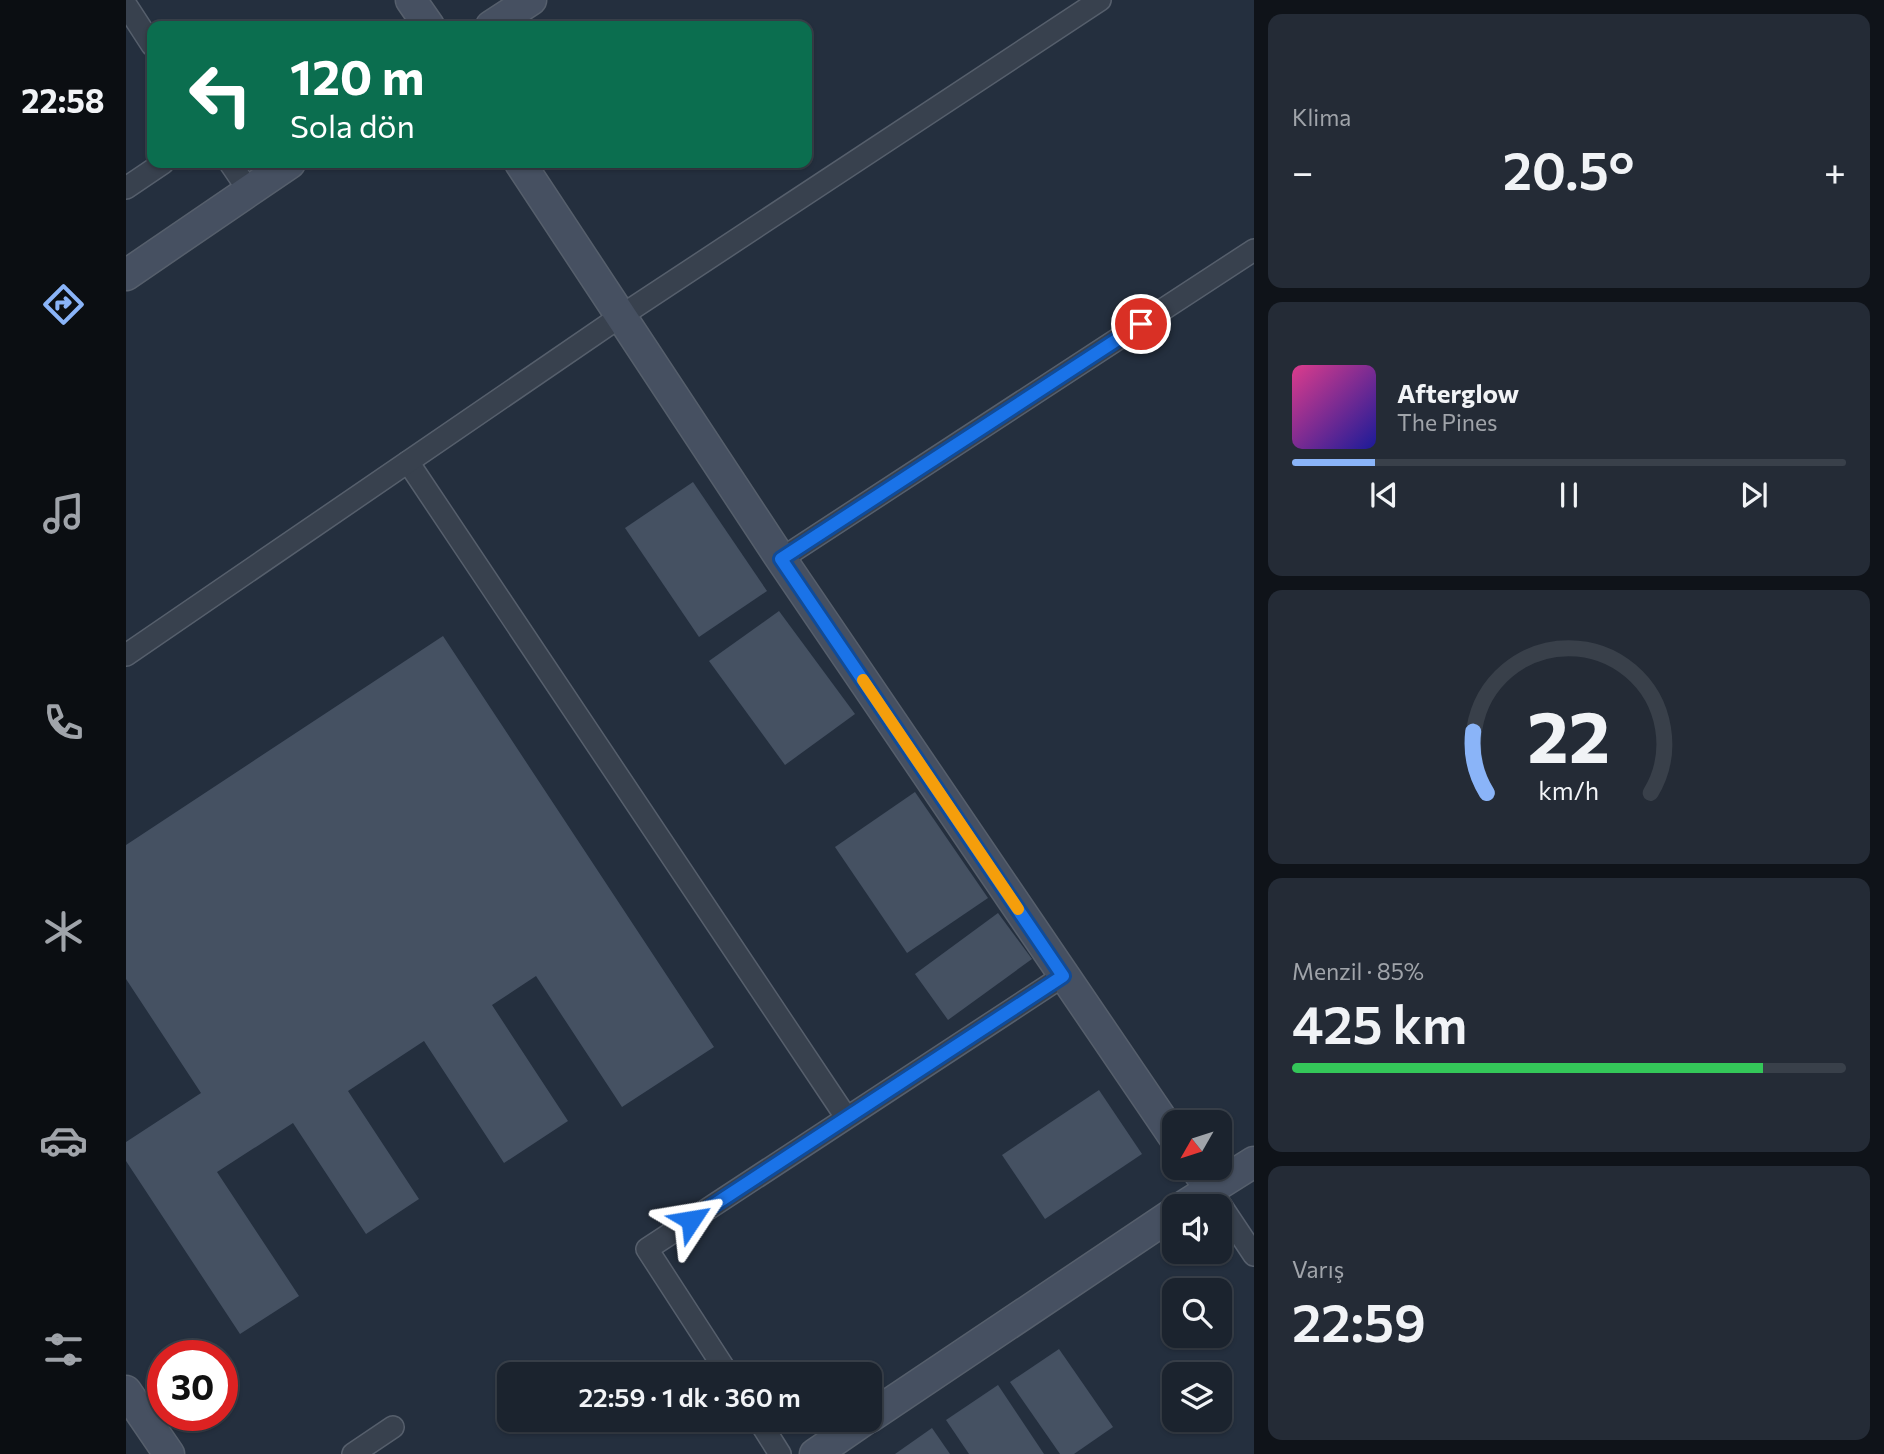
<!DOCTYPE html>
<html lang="tr">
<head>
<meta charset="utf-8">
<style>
  body { margin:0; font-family:Commissioner,sans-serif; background:#242b36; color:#f1f3f6; height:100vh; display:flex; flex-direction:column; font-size:26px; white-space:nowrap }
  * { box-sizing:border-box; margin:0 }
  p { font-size:23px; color:#a0a4aa }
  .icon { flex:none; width:38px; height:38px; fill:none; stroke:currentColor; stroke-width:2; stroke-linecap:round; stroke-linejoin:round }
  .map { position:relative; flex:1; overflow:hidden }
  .sheet { display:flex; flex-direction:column; gap:14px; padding:14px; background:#0f1319; width:630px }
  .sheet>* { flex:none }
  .guide { position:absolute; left:21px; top:21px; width:665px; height:147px; border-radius:14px; box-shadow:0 2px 5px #0004,0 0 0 2px #39404a; background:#0b6e4f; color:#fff; overflow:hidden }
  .needle { width:46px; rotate:231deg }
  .tools { position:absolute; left:1036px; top:1110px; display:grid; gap:14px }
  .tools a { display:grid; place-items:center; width:70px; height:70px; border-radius:14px; background:#1b232e; box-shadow:0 2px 5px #0004,0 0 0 2px #39404a; font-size:35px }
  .speed { position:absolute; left:21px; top:1340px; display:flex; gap:14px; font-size:35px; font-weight:700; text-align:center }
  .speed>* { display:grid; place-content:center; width:91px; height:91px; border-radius:50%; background:#1b232e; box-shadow:0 2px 5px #0004,0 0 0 2px #39404a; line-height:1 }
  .speed .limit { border:10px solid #d22; background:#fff; color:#111 }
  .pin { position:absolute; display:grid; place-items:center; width:60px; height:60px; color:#fff; margin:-30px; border:4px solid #fff; border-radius:50%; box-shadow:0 2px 7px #0007 }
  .me { position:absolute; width:77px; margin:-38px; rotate:57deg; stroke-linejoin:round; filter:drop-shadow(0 0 5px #0008) }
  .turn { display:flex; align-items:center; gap:24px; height:147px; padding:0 28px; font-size:32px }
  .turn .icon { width:91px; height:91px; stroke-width:2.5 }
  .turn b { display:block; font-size:49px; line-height:60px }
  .big { font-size:52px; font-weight:600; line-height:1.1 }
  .sheet .tile { flex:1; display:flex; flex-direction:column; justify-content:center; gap:10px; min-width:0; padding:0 24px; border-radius:14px; background:#242b36 }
  .sheet .dial { align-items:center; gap:0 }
  .dial svg { height:182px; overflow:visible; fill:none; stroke:#39404a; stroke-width:7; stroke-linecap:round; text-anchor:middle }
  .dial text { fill:#f1f3f6; stroke:none }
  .song { display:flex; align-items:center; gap:21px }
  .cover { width:84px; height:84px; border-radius:10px; background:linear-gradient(135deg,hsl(330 70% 55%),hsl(240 70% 35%)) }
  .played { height:7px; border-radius:4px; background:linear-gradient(90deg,#8ab4f8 15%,#39404a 15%) }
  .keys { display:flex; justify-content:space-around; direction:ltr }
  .heat { display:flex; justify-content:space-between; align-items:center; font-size:38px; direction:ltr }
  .charge { height:10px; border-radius:5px; background:linear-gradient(90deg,#34c759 85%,#39404a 0) }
  .trip { position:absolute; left:371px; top:1362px; width:385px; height:70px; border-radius:14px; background:#1b232e; box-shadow:0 2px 5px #0004,0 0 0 2px #39404a; font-weight:600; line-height:70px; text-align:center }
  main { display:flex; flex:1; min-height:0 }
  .tabs { display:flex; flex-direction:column; width:126px; justify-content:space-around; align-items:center; background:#0b0e12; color:#a0a4aa }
  .tabs .icon { width:49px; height:49px }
  .tabs .active { color:#8ab4f8 }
  .tabs b { font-size:32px; color:#f1f3f6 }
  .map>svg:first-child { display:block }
  .building { fill:#455162 }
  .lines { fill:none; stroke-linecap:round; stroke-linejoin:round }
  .street-casing { stroke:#565f6c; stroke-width:24 }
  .secondary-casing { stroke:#565f6c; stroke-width:33 }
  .street { stroke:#38414e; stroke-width:21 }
  .secondary { stroke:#465061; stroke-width:30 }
  .route-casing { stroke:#114b97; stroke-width:18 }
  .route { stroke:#1a73e8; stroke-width:12 }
  .slow { stroke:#f59e0b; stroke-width:12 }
</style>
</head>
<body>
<main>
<nav class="tabs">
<b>22:58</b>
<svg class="icon active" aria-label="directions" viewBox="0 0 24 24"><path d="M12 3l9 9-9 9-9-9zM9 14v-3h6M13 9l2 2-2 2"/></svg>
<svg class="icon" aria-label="music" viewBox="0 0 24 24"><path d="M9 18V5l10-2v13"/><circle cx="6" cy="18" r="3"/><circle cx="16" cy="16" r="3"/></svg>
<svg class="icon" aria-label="phone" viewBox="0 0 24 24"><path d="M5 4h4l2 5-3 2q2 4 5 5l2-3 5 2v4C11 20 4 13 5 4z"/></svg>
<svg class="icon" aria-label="climate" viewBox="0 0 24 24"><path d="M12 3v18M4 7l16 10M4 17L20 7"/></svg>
<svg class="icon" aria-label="car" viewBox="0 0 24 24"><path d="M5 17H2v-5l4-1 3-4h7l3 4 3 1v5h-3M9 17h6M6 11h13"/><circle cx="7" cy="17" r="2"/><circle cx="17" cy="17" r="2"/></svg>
<svg class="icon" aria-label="filters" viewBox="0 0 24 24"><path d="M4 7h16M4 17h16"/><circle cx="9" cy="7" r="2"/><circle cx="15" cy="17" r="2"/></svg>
</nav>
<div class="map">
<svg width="1128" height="1454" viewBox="0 0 1128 1454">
  <rect width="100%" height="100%" fill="#242f3e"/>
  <g class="building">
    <polygon points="567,482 641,591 573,637 499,528"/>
    <polygon points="653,611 729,714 659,765 583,661"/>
    <polygon points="317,636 588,1047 496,1107 410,976 366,1005 442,1121 378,1163 298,1041 222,1091 293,1199 240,1234 167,1123 91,1172 173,1296 114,1334 0,1161 0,1142 75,1093 0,979 0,845"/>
    <polygon points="789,792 862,898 781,953 709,847"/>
    <polygon points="872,913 906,959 822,1020 789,974"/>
    <polygon points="973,1090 1016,1154 919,1219 876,1155"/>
    <polygon points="933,1349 987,1427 948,1454 934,1454 884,1382"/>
    <polygon points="872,1385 918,1454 843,1454 820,1420"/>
    <polygon points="806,1428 824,1454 769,1454"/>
  </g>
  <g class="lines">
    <defs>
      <g id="street">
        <polyline points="0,5 26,45"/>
        <polyline points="104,163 123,191"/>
        <polyline points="0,188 37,163"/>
        <polyline points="282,462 720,1117"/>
        <polyline points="655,559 1128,250"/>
        <polyline points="0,655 495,316 974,0"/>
        <polyline points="1084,1189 1128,1255"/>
        <polyline points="602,1374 521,1249 937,976"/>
        <polyline points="632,1419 654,1454"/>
        <polyline points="227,1454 267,1427"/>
      </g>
      <g id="secondary">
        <polyline points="285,0 303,26"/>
        <polyline points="365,26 405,0"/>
        <polyline points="394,163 655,559 1048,1137"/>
        <polyline points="0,275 164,163"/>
        <polyline points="1069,1167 1084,1189"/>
        <polyline points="1058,1206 1128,1162"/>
        <polyline points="0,1391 43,1454"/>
        <polyline points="744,1417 1048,1213"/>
        <polyline points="689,1454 740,1419"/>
      </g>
    </defs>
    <use href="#street" class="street-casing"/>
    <use href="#secondary" class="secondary-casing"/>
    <use href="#street" class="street"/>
    <use href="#secondary" class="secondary"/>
  </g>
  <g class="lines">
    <defs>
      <polyline id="route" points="565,1220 937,976 655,559 1015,324"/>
    </defs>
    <use href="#route" class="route-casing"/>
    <use href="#route" class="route"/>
    <polyline class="slow" points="737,680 892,909"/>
  </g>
</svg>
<div class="tools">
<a><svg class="needle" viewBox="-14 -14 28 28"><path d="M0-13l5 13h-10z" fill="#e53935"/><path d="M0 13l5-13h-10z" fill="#a0a4aa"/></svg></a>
<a><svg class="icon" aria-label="sound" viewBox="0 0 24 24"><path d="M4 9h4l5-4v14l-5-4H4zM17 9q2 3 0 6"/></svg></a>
<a><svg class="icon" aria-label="search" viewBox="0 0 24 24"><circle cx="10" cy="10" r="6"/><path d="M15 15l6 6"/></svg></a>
<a><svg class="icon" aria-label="layers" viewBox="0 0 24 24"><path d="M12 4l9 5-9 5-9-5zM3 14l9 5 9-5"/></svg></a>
</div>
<div class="speed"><div class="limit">30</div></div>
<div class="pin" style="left:1015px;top:324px;background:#d93025"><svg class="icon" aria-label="arrive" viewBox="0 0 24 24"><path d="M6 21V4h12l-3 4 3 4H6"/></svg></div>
<svg class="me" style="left:565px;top:1220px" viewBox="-20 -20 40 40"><path d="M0-17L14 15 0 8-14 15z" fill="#1a73e8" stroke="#fff" stroke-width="4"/></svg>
<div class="trip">22:59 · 1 dk · 360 m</div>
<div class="guide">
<div class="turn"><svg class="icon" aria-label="left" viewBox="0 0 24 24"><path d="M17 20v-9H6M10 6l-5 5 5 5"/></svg><div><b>120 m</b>Sola dön</div></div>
</div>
</div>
<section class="sheet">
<div class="tile"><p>Klima</p>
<div class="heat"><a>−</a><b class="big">20.5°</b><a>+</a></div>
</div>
<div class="tile">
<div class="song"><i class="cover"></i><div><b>Afterglow</b><p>The Pines</p></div></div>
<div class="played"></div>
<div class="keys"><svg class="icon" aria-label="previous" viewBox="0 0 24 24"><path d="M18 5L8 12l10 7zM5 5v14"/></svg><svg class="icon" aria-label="pause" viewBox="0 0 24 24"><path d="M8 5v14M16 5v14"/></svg><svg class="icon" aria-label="next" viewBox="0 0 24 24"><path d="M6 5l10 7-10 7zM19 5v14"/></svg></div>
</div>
<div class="tile dial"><svg viewBox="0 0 100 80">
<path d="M14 69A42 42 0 1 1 86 69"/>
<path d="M14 69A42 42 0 0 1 8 42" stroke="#8ab4f8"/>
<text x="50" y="56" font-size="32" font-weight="700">22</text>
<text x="50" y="72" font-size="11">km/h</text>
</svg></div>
<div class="tile"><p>Menzil · 85%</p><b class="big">425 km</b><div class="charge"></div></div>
<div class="tile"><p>Varış</p><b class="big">22:59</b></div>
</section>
</main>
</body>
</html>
